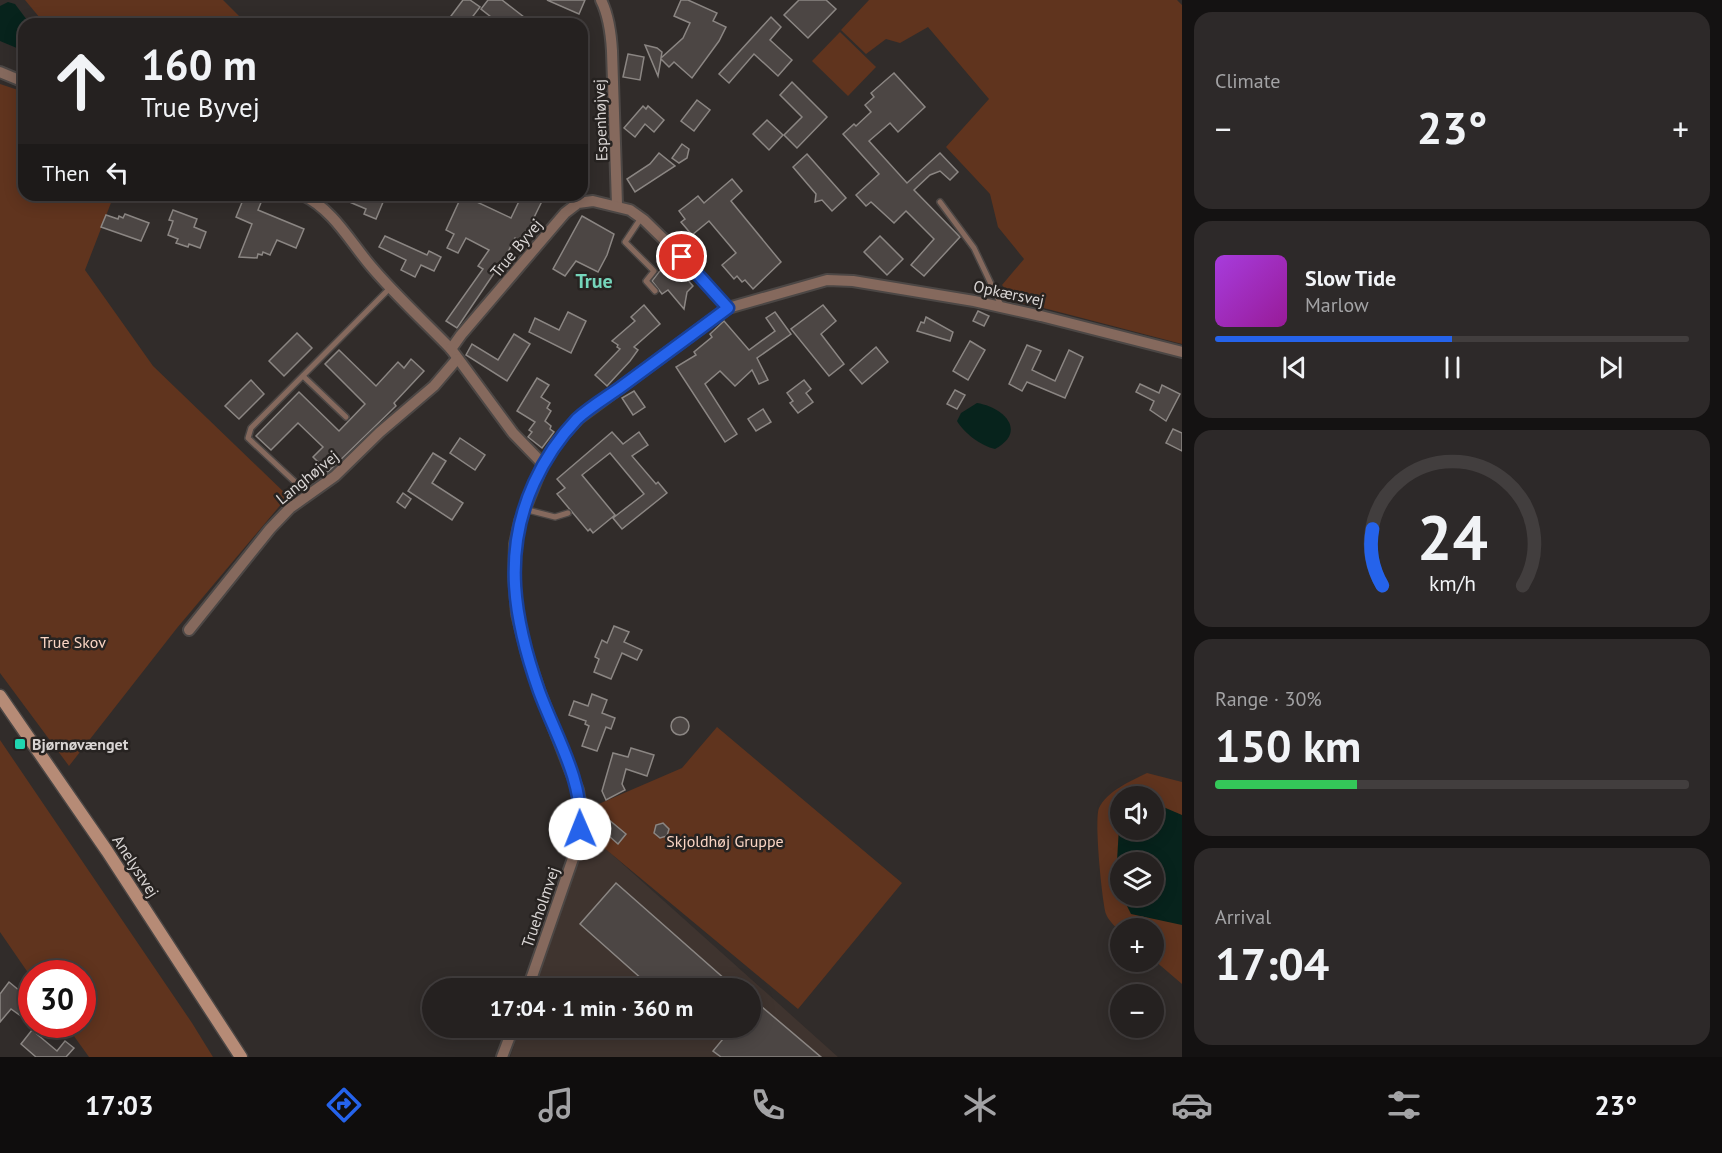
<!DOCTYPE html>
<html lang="en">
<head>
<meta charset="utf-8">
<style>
  body { margin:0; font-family:"PT Sans",sans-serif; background:#2d2929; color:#f1f3f6; height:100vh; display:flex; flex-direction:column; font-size:22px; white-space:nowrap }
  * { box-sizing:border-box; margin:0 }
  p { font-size:20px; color:#a3a3a5 }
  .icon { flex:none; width:33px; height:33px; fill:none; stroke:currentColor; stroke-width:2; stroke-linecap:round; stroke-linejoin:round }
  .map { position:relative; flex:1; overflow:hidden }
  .panel { display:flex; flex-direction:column; gap:12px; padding:12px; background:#141212; width:540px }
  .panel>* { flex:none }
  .top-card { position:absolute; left:18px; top:18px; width:570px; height:183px; border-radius:18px; box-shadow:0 3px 15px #0003,0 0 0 2px #423e3e; background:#252120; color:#f1f3f6; overflow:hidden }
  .controls { position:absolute; left:1110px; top:786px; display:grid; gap:12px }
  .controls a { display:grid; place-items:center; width:54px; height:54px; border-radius:50%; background:#252120; box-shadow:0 3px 15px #0003,0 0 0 2px #423e3e; font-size:30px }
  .speed { position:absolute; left:18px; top:960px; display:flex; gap:12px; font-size:30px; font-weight:700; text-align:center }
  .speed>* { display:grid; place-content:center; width:78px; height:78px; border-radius:50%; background:#252120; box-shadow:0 3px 15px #0003,0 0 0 2px #423e3e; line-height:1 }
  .speed .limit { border:9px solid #d22; background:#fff; color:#111 }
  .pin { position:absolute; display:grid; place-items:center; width:51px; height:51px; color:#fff; margin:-26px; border:3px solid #fff; border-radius:50%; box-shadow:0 2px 6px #0007 }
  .me { position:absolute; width:66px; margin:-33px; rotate:359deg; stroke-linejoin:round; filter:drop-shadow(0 0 4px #0008) }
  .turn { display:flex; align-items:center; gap:21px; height:126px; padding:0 24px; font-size:27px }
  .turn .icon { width:78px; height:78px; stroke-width:2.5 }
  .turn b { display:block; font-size:42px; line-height:51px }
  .then { display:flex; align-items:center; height:57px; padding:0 24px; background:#0003; gap:12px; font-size:22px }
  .big { font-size:45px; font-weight:700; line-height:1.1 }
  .panel .card { flex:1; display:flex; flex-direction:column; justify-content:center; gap:9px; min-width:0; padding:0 21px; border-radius:18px; background:#2d2929 }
  .panel .dial { align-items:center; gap:0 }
  .dial svg { height:156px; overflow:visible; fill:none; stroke:#423e3e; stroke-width:7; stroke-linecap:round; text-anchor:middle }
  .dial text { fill:#f1f3f6; stroke:none }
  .song { display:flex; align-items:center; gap:18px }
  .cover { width:72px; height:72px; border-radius:9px; background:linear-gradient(135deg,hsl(280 70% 55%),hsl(300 70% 35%)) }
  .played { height:6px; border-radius:3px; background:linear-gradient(90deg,#2563eb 50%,#423e3e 50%) }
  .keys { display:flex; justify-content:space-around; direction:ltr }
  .heat { display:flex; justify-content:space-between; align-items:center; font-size:33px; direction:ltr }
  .charge { height:9px; border-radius:4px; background:linear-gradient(90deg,#34c759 30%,#423e3e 0) }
  .trip { position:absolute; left:422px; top:978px; width:339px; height:60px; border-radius:30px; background:#252120; box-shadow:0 3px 15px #0003,0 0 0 2px #423e3e; font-weight:700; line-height:60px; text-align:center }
  .dock { display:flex; height:96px; justify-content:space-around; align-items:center; background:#0f0d0d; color:#a3a3a5 }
  .dock .icon { width:42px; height:42px }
  .dock .on { color:#2563eb }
  .dock b { font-size:27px; color:#f1f3f6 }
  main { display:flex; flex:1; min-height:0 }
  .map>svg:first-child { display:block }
  .built { fill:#3f342f }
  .green { fill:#60341e; fill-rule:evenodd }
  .water { fill:#07231c }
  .building { fill:#4c4644; stroke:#8b8683; stroke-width:1.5 }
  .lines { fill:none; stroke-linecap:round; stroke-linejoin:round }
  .lane-casing { stroke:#4c4745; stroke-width:8 }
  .street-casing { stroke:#4c4745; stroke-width:14 }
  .secondary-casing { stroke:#4c4745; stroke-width:15 }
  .lane { stroke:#85695d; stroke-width:5 }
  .street { stroke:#85695d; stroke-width:10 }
  .secondary { stroke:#b68b76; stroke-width:12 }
  .route-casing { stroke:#184099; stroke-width:15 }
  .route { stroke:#2563eb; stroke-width:10 }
  .poi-dot { fill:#20d5b0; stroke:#272321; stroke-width:2 }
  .labels { text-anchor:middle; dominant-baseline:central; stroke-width:5; stroke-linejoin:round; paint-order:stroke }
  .street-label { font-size:16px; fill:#d9d5d4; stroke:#272321 }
  .park-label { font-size:16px; fill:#fad5c4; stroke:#272321 }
  .poi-label { font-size:16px; font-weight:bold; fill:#d9d5d4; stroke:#272321; text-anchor:start }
  .quarter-label { font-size:20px; font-weight:bold; fill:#75d5bb; stroke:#272321 }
</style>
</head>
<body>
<main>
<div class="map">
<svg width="1182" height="1057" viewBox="0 0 1182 1057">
  <rect width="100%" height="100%" fill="#312c2a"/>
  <polygon class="built" points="587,832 838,1057 510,1057 520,1028 750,1028 750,988 533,988"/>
  <g class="green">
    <polygon points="25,0 223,0 247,24 45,24"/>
    <polygon points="869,0 1177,0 1182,5 1182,344 1032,305 1017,303 1002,285 1024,259 998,227 990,194 946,147 989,99 928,27 900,43 886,39 866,54 841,30"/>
    <polygon points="840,32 876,67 848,96 812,61"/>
    <polygon points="0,84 24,92 24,195 114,195 85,270 153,366 288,496 177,628 69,766 0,673"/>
    <polygon points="717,727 902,883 798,1009 591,837 595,824 594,806 682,768"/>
    <polygon points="0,740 192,1023 213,1057 89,1057 66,1025 82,1024 82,974 32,974 31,977 0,932"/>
    <path d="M1147 773 1182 782V984L1154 960V928H1120V932C1116 927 1108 920 1106 914 1102 900 1094 819 1099 808 1107 791 1131 781 1147 773ZM1120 796H1154V830H1120ZM1120 862H1154V896H1120Z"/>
  </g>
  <g class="water">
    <polygon points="8,2 15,4 30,24 24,24 24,51 0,41 0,6"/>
    <path d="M977 403C1003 407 1028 431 995 449 981 446 964 433 957 421L961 413Z"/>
    <polygon points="1154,803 1182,815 1182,925 1131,914 1123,898 1123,896 1154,896 1154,862 1120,862 1120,880 1117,861 1119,827 1120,826 1120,830 1154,830"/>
  </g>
  <g class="building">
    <polygon points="463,0 470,0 480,7 467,24 445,24"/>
    <polygon points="488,0 502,0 533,24 500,24 481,9"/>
    <polygon points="547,0 585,0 579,14"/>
    <polygon points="681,0 688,0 717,13 713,21 726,27 719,41 692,78 674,62 669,67 661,59 658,76 645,45 657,48 662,52 661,58 683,38 690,23 674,16"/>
    <polygon points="799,0 826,0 836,9 808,38 784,15"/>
    <polygon points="771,17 781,27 770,40 792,60 778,76 754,54 729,83 719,74"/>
    <polygon points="628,54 644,57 640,80 623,77"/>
    <polygon points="894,73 925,107 898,132 890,123 869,141 907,183 940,153 958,172 950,180 940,171 930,175 914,190 960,237 924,276 911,265 934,239 906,211 894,223 871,202 866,206 856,195 879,174 843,134 854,124 856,126 871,112 865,105 874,97 871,93"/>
    <polygon points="792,82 827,117 797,148 784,135 802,117 780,95"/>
    <polygon points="697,100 710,110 694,131 681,121"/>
    <polygon points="643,106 646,109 648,106 664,120 654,132 645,124 635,137 624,128"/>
    <polygon points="767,120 783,135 769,150 753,134"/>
    <polygon points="682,144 689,149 687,158 679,163 672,158"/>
    <polygon points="659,153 675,166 635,192 627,179 650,164"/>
    <polygon points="807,154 846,198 832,211 822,200 815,202 816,194 793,167"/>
    <polygon points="732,179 742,191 731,201 781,262 753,289 745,280 742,282 737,276 734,279 722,265 736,253 709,221 692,235 681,222 685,219 679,211 688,204 698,196 704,203"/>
    <polygon points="245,195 264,195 258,210 304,229 296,248 277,240 270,255 263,252 262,255 258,254 257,258 239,257 252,224 236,217"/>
    <polygon points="333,195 386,195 376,219 364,214 366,209"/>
    <polygon points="462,195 511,218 522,195 545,195 522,242 515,238 507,254 457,328 446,321 483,269 478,266 489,250 466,238 458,253 447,248 454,234 446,230"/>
    <polygon points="173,210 197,219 194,227 206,232 200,248 189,244 188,247 176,243 178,239 168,235 173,221 169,220"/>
    <polygon points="125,214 149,223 141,241 101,227 106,215 118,219 119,216 123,218"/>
    <polygon points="582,216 614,234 607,255 598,272 576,261 565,276 553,269"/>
    <polygon points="385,236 427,255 429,251 441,257 434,271 421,265 415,277 401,270 406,260 379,247"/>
    <polygon points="880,236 903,259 887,275 864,252"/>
    <polygon points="671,261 693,286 687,292 684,309 668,290 662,294 652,281 659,272"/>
    <polygon points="644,305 660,324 634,347 638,350 630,361 607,386 595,375 620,349 617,347 618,345 612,341 635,321 631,317"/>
    <polygon points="823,305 836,321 821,334 844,364 829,376 791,329"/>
    <polygon points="978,311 989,316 984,326 973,321"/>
    <polygon points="568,312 586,321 571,353 529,332 535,318 559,330"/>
    <polygon points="775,312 791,334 757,358 768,380 759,384 752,370 735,386 720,371 705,384 737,434 725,442 676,367 696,355 694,352 712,337 710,334 724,321 749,350 775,331 766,318"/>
    <polygon points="926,317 953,332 950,341 917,331 921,322 924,323"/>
    <polygon points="297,333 312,348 284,376 269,361"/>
    <polygon points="514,334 530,344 507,381 466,355 472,344 498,360"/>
    <polygon points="970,341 985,350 968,380 953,371"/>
    <polygon points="1027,345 1041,351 1032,370 1055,381 1069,350 1083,357 1065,398 1027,382 1022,391 1009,384"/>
    <polygon points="876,347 888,362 862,384 850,370"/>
    <polygon points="339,350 376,386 398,362 404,368 411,359 424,371 394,403 396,406 328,472 313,457 323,447 298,423 271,450 256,436 299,392 339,431 365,404 325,364"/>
    <polygon points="537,378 549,385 541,397 550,403 547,408 551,411 545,421 551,426 550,429 554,432 542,448 528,437 532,432 529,430 535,422 517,411"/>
    <polygon points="251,380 264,394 239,419 225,406"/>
    <polygon points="804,380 811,389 806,393 813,402 798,413 790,403 793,401 787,393"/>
    <polygon points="1140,384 1159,393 1162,385 1180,394 1166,421 1150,410 1154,401 1136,392"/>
    <polygon points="955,390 965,395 957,409 947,404"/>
    <polygon points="634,391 645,407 633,415 622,398"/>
    <polygon points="763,409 771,422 756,431 748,419"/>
    <polygon points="1173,429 1182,433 1182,451 1166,443"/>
    <polygon points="612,432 623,444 639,432 648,445 632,456 656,484 658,482 667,493 622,529 613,518 644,494 610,453 582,475 615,515 593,533 590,529 588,531 557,494 565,488 557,479"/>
    <polygon points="460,438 485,455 475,470 450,453"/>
    <polygon points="433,453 446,461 432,483 463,503 452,520 408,491"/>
    <polygon points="403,493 411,499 405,508 397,502"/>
    <polygon points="614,626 629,632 624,642 642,650 637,660 622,653 611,679 594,672 599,659 595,657 602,640 607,643"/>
    <polygon points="592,694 607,700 602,713 615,718 611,729 606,727 597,751 582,746 589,726 585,724 586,721 569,715 574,701 588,706"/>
    <circle cx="680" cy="726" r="9"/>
    <polygon points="631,748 654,755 647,776 626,769 622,784 625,790 606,800 602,791 613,753 628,757"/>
    <polygon points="608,819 626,834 618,844 600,828"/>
    <polygon points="663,823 669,829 667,836 660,838 654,833 656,825"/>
    <polygon points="616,883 735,988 652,988 580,924"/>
    <polygon points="9,982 32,1001 32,1003 21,1016 11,1009 0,1022 0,994"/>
    <polygon points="755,1001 821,1057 721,1057 713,1051 732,1028 750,1028 750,1007"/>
    <polygon points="32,1030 57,1051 65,1041 74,1048 66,1057 36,1057 21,1044"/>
  </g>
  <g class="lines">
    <defs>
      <g id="lane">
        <polyline points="940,202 974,248 1001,305"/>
        <polyline points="641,218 625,242 654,271 646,281 655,291"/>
        <polyline points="303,376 346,417"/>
        <polyline points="309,495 248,438 251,428 391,287"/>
        <polyline points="524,509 555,517 568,513"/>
      </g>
      <g id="street">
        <path d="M601 0C609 16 611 33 612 51L617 205"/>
        <polyline points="0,72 24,82"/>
        <path d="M303 195C333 210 349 240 370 265 395 295 424 321 451 349"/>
        <polyline points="543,464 513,433 451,349 461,335 565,213 578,203 593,201 630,210 644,220 682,257 728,308"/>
        <polyline points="189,630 270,529 290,508 335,476 380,432 434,386 457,359"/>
        <polyline points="528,988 578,844 582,813 578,790 539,690 527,654 517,614 514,576 515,544 520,521 543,464 556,443 579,418 728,308 827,280 853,281 974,301 1041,316 1182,352"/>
        <polyline points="502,1057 513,1028"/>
      </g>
      <polyline id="secondary" points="0,696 107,851 241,1057"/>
    </defs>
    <use href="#lane" class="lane-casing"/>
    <use href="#street" class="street-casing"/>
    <use href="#secondary" class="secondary-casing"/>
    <use href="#lane" class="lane"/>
    <use href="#street" class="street"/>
    <use href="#secondary" class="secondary"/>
  </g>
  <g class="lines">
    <defs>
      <path id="route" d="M580 829C584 781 555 735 539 691 514 620 502 553 534 483 545 459 559 438 577 419 590 407 607 397 621 387 657 360 692 335 728 308L682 257"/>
    </defs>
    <use href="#route" class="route-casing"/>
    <use href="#route" class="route"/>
  </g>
  <rect class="poi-dot" x="14" y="738" width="12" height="12" rx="3"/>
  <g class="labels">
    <g class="street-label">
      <text transform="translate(600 120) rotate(-92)">Espenhøjvej</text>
      <text transform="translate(516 248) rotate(-50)">True Byvej</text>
      <text transform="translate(1009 293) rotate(12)">Opkærsvej</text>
      <text transform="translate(307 477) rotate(-39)">Langhøjvej</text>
      <text transform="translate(136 866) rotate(57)">Anelystvej</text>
      <text transform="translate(540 907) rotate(-71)">Trueholmvej</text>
    </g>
    <g class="park-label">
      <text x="73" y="642">True Skov</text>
      <text x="725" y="841">Skjoldhøj Gruppe</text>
    </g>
    <g class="poi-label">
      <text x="32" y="744">Bjørnøvænget</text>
    </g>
    <g class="quarter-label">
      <text x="594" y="281">True</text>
    </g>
  </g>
</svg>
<div class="controls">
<a><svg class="icon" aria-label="sound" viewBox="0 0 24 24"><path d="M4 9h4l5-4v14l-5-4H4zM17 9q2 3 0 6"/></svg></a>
<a><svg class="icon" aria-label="layers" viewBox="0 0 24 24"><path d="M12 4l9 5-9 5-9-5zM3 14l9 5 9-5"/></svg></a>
<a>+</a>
<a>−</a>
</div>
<div class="speed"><div class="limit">30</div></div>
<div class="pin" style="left:682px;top:257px;background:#d93025"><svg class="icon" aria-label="arrive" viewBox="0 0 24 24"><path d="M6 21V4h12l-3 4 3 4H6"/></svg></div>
<svg class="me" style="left:580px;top:829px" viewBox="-20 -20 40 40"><circle r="19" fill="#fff"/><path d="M0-13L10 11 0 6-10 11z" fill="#2563eb"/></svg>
<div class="trip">17:04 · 1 min · 360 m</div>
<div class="top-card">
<div class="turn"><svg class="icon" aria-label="ahead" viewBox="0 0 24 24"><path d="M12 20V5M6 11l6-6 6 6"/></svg><div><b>160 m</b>True Byvej</div></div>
<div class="then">Then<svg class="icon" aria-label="left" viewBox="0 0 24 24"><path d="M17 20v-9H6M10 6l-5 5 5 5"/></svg></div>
</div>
</div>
<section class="panel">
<div class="card"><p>Climate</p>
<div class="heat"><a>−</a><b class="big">23°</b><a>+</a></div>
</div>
<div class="card">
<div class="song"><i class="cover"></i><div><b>Slow Tide</b><p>Marlow</p></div></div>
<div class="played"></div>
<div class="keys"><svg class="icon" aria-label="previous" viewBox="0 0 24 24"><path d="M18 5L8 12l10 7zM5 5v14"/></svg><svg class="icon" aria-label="pause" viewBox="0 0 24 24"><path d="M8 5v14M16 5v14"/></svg><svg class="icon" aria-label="next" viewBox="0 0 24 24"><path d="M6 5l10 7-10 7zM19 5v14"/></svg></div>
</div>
<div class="card dial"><svg viewBox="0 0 100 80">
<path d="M14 69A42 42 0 1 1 86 69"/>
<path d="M14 69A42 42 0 0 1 9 40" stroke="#2563eb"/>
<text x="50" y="56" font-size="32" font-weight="700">24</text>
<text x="50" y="72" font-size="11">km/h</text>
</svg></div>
<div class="card"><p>Range · 30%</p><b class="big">150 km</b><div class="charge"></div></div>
<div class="card"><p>Arrival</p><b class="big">17:04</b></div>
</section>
</main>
<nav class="dock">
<b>17:03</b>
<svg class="icon on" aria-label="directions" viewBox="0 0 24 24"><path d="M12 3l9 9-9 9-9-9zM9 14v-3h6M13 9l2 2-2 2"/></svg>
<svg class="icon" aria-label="music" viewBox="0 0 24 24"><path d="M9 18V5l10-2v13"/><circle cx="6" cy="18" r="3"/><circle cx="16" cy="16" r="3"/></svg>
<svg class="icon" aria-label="phone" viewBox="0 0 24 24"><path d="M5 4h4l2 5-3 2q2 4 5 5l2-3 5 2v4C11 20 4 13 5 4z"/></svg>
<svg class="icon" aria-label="climate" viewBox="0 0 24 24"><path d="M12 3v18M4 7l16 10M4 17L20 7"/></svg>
<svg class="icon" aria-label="car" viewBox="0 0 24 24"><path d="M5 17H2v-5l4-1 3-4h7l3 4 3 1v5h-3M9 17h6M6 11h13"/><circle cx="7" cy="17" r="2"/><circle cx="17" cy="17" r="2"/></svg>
<svg class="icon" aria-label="filters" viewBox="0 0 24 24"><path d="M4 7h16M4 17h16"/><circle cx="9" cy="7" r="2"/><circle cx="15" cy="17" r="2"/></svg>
<b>23°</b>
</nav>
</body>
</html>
